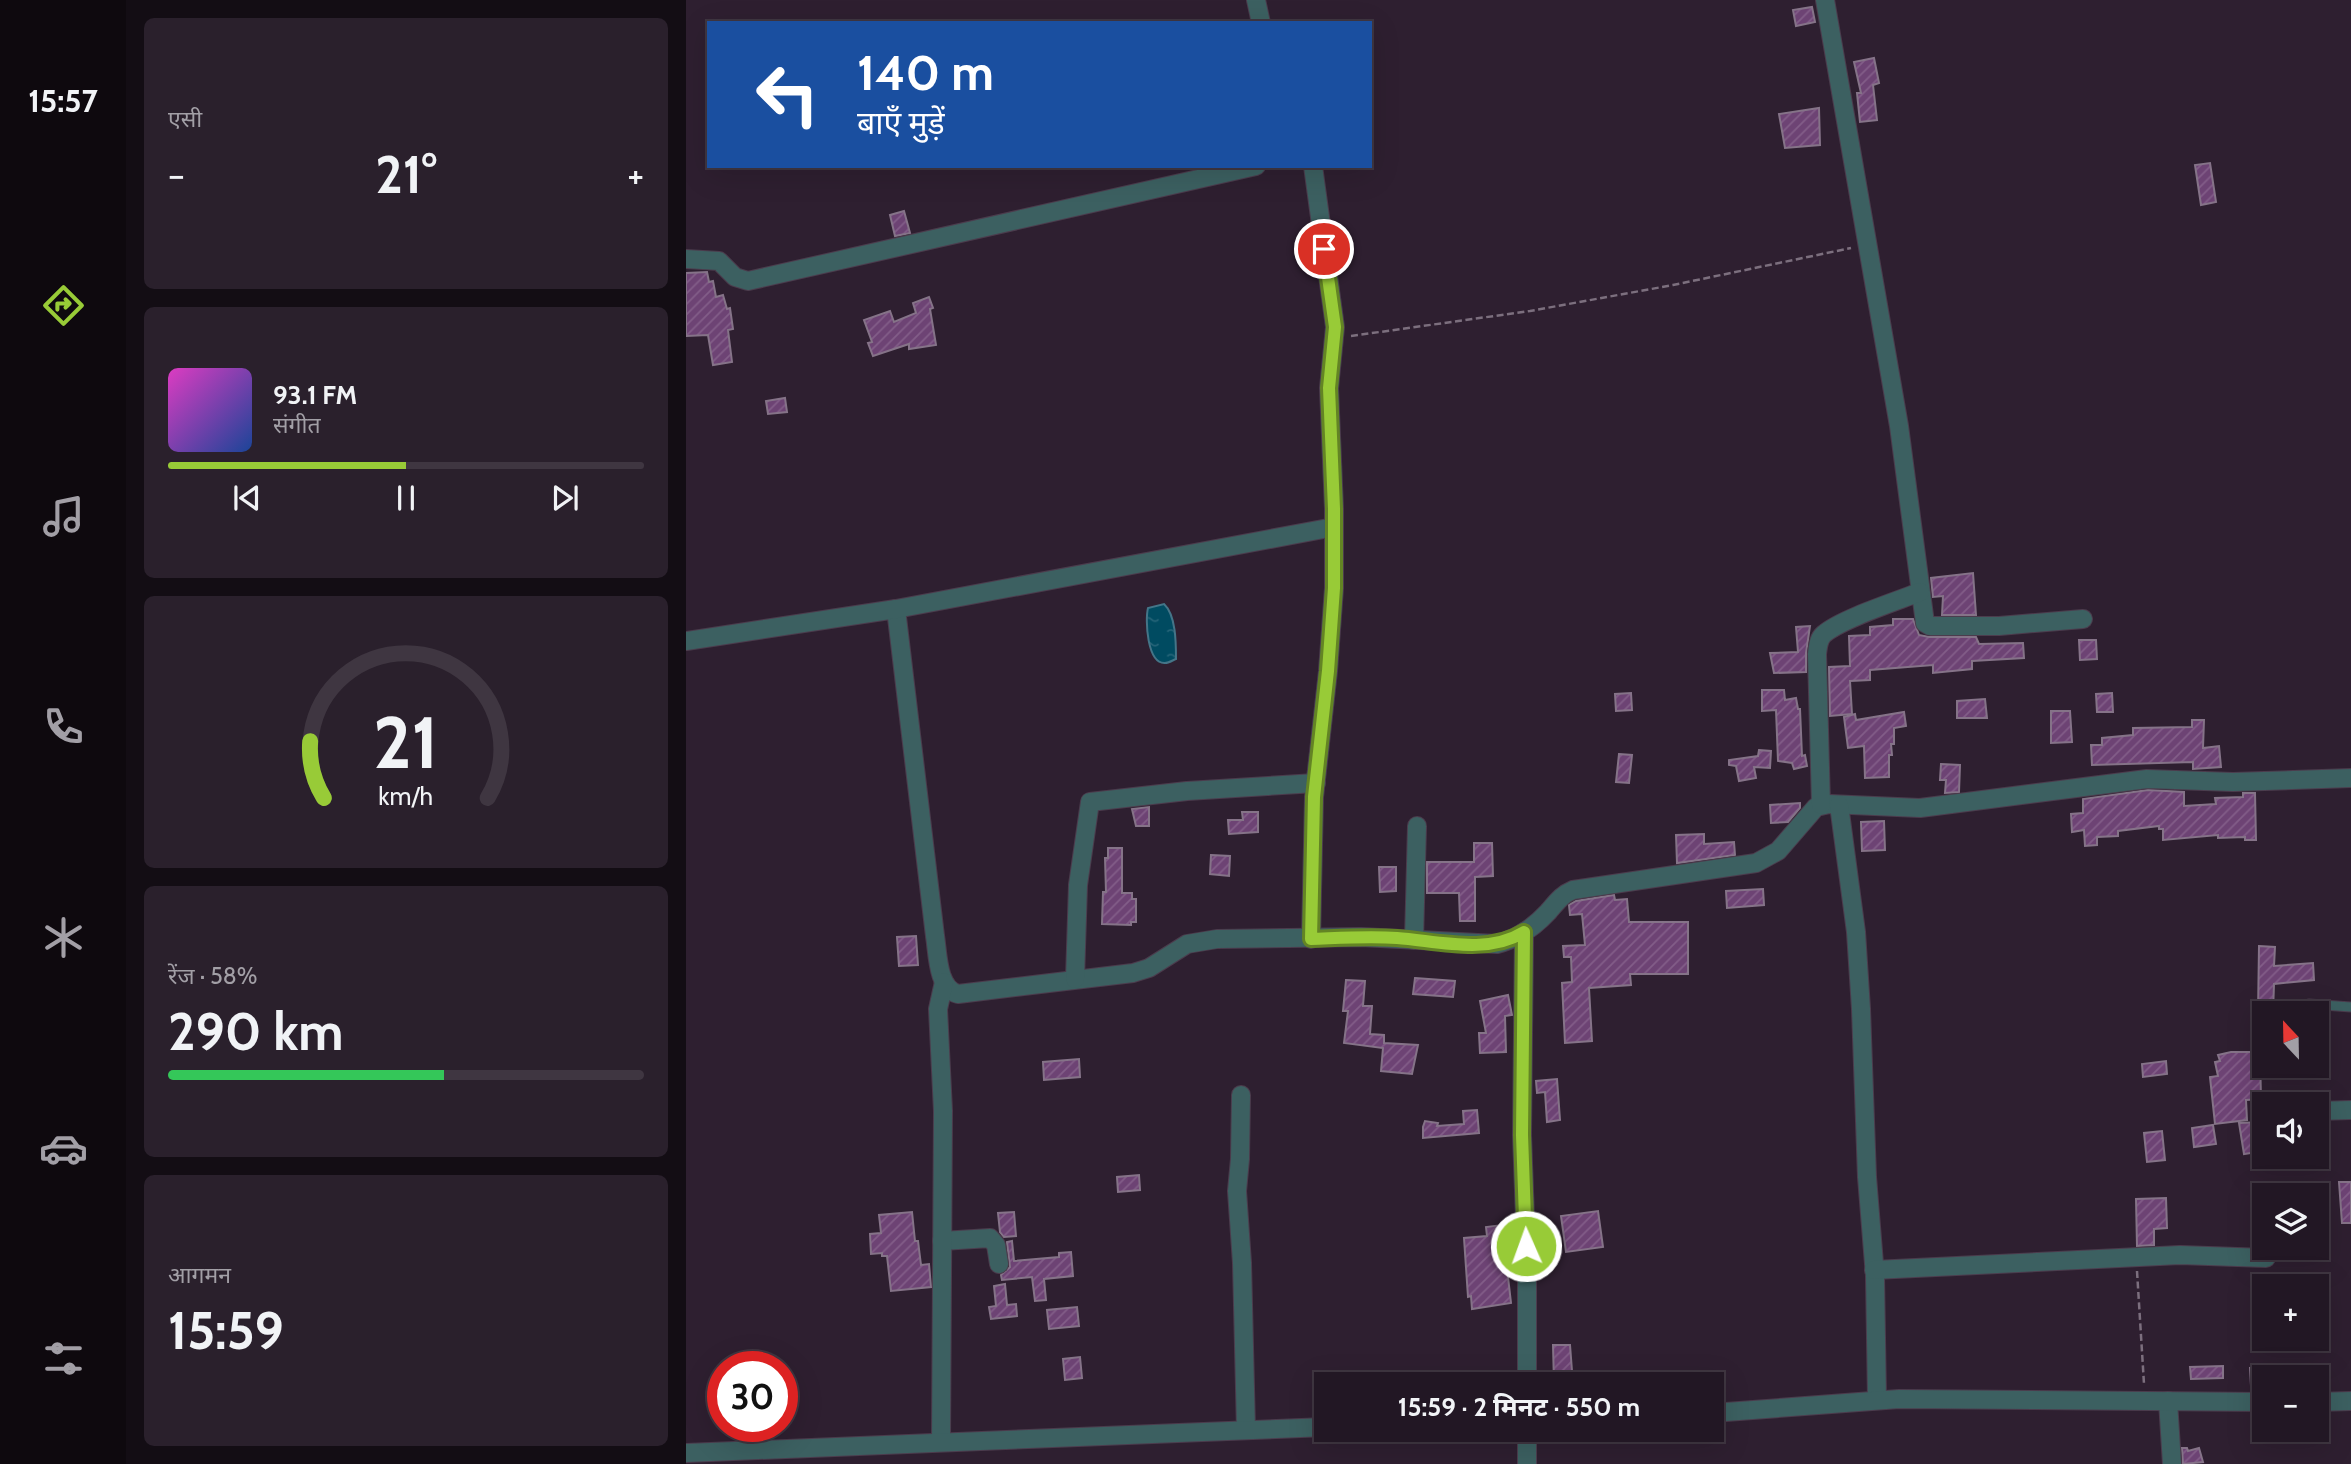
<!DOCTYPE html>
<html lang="hi">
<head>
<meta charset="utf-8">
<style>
  body { margin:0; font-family:Cabin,"Noto Sans Devanagari",sans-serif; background:#2a202c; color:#f1f3f6; height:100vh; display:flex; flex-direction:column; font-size:26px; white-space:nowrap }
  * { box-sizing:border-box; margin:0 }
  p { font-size:23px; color:#a29fa6 }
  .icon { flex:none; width:38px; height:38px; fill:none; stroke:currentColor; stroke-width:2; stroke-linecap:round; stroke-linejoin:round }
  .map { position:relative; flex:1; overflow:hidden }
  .side { display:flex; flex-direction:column; gap:18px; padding:18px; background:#130d14; width:560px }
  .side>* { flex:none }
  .banner { position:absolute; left:21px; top:21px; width:665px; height:147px; border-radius:0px; box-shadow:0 7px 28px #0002,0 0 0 2px #3f3641; background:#1a4fa0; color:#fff; overflow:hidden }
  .needle { width:46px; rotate:338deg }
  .tools { position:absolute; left:1566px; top:1001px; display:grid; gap:14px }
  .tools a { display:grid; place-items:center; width:77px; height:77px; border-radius:0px; background:#221724; box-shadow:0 7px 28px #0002,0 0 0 2px #3f3641; font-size:35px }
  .speed { position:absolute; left:21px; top:1351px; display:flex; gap:14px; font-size:35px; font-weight:700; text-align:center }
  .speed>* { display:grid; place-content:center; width:91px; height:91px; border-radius:50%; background:#221724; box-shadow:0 7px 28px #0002,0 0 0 2px #3f3641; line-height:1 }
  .speed .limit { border:10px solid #d22; background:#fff; color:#111 }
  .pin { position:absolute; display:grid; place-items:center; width:60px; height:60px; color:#fff; margin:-30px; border:4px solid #fff; border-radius:50%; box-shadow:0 2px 7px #0007 }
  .me { position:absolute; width:77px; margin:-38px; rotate:358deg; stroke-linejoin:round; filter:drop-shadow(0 0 5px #0008) }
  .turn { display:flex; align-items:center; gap:24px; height:147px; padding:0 35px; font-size:32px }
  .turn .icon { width:91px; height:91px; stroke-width:2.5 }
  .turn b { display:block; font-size:49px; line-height:60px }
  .big { font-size:52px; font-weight:700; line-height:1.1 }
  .side .widget { flex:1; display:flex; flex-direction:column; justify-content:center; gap:10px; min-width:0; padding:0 24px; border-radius:10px; background:#2a202c }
  .side .dial { align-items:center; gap:0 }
  .dial svg { height:182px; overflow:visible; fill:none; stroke:#3f3641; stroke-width:7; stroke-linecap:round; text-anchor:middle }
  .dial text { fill:#f1f3f6; stroke:none }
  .song { display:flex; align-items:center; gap:21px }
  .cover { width:84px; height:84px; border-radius:10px; background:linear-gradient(135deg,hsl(310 70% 55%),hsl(220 70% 35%)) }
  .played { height:7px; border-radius:4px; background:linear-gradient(90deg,#98cb37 50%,#3f3641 50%) }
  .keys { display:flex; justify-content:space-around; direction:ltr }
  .heat { display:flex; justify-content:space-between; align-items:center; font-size:38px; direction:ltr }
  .charge { height:10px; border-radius:5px; background:linear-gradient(90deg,#34c759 58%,#3f3641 0) }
  .trip { position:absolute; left:628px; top:1372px; width:410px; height:70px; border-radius:0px; background:#221724; box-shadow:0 7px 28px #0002,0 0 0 2px #3f3641; font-weight:700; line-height:70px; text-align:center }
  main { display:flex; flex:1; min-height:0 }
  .tabs { display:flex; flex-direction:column; width:126px; justify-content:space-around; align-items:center; background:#0e090e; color:#a29fa6 }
  .tabs .icon { width:49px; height:49px }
  .tabs .on { color:#98cb37 }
  .tabs b { font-size:32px; color:#f1f3f6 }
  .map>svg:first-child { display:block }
  .water { fill:url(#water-ripples); stroke:#447588; stroke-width:2 }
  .building { fill:url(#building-hatch); stroke:#857388; stroke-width:2 }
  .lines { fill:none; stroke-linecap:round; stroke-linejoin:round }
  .service-casing { stroke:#4b3c4d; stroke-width:11 }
  .minor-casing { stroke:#4b3c4d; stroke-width:20 }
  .path { stroke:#7c6f7e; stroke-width:2.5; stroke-dasharray:7 3.5; stroke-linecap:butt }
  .service { stroke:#3c6061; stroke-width:9 }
  .minor { stroke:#3c6061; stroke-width:18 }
  .route-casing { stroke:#638424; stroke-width:18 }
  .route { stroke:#98cb37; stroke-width:12 }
</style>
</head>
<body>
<main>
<nav class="tabs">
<b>15:57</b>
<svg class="icon on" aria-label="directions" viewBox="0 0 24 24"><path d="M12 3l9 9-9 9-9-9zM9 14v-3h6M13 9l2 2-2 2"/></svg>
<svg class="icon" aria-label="music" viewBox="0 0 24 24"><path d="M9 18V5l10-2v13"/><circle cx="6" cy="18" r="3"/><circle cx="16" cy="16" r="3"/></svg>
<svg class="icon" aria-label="phone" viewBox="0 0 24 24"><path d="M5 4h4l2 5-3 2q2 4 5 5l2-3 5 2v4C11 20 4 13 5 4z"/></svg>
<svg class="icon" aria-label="climate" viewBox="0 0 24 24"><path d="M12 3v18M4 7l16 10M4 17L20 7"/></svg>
<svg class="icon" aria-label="car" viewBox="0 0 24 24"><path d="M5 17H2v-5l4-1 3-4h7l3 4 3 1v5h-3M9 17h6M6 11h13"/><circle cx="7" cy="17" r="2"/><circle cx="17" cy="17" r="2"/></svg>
<svg class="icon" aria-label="filters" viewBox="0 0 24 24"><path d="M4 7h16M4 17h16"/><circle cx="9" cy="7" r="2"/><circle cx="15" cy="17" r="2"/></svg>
</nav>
<section class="side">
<div class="widget"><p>एसी</p>
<div class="heat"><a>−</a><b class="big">21°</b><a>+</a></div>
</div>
<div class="widget">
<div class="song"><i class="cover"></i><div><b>93.1 FM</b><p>संगीत</p></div></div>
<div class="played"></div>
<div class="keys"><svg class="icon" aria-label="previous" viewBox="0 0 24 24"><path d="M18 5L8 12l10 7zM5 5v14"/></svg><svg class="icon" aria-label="pause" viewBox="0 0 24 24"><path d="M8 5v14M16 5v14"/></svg><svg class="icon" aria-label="next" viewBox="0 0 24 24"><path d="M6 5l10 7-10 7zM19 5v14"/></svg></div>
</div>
<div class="widget dial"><svg viewBox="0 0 100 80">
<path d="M14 69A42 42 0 1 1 86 69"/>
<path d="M14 69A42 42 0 0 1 8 44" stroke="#98cb37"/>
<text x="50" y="56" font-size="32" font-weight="700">21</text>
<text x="50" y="72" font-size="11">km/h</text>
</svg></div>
<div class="widget"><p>रेंज · 58%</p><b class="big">290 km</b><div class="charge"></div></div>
<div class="widget"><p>आगमन</p><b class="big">15:59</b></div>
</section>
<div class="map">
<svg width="1665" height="1464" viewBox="0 0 1665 1464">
  <defs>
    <pattern id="water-ripples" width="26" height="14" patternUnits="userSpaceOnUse" patternTransform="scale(1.75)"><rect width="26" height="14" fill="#004b61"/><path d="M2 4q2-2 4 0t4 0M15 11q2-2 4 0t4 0" fill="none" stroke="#256478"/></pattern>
    <pattern id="building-hatch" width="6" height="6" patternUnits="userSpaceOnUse" patternTransform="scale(1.75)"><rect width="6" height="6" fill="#6d4374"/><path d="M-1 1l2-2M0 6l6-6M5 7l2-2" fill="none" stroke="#825d88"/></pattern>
  </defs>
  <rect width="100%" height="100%" fill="#2e1f30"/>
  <path class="water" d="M478 604C490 615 490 643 490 659 487 660 483 663 479 663 461 664 459 620 462 608Z"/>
  <g class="building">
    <polygon points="1126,7 1129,22 1110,26 1107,10"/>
    <polygon points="1188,58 1193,83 1187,85 1191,120 1174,122 1171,93 1175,93 1168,62"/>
    <polygon points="1133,108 1134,145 1099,148 1093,114"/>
    <polygon points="1524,163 1530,202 1515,205 1509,165"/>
    <polygon points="218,211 224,233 209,236 204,215"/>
    <polygon points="21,272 23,282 27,281 30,297 37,295 41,309 44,308 47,329 42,330 46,362 27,365 22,335 0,336 0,273"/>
    <polygon points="243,297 247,308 244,309 250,345 223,349 223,344 187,356 182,343 186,342 178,320 204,311 208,322 230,313 227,303"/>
    <polygon points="99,398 101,412 82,414 80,401"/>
    <polygon points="1287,573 1290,615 1256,615 1257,596 1247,597 1245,578"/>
    <polygon points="1207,619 1227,619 1233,635 1243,637 1290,637 1293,644 1337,643 1338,658 1286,661 1286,669 1247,673 1247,665 1184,670 1184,680 1164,681 1166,714 1144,716 1143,667 1164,666 1163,636 1184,635 1184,627 1207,625"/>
    <polygon points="1124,626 1120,653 1120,672 1088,673 1084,653 1112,652 1110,627"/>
    <polygon points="1393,640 1410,640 1411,659 1394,660"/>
    <polygon points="1076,690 1098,690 1099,700 1110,698 1112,709 1114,709 1116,756 1119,755 1121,766 1108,769 1106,763 1092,761 1090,710 1076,711"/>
    <polygon points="945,693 946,710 930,711 929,694"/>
    <polygon points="1426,693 1427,712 1411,712 1410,694"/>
    <polygon points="1299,699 1301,718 1271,718 1271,701"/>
    <polygon points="1365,711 1384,711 1386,742 1365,743"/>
    <polygon points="1218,712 1220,726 1208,728 1208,744 1205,744 1206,755 1203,755 1203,777 1179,778 1178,746 1162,748 1158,717 1169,714 1170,720"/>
    <polygon points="1506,720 1518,720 1517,748 1533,746 1535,767 1507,769 1507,762 1406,765 1405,745 1416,745 1416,738 1447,735 1447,728 1506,727"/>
    <polygon points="1073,750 1085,751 1084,768 1068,767 1070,778 1053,781 1050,766 1043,765 1043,760 1072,756"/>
    <polygon points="933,754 946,755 943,783 930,782"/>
    <polygon points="1255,764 1274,765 1273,792 1259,793 1260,780 1254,780"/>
    <polygon points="1462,790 1498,792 1498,806 1530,804 1529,798 1557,797 1557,793 1569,793 1570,840 1559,840 1559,837 1532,838 1532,835 1477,840 1477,829 1473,829 1473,826 1432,831 1432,836 1411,837 1411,845 1399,846 1398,830 1386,832 1385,814 1397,813 1397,799"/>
    <polygon points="1114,803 1114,808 1102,822 1085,823 1084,805"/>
    <polygon points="463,807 463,826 450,826 446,809"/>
    <polygon points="556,812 572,812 572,832 543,834 542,820 557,820"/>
    <polygon points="1198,821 1199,850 1176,851 1175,822"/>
    <polygon points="1018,834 1018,844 1048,842 1049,855 991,863 990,835"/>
    <polygon points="788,843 806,843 807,876 789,877 789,921 774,921 773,893 741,893 741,862 788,862"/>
    <polygon points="422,848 436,848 436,893 446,893 446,899 450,899 450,922 445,922 445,925 416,924 417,892 420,892 419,858 422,858"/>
    <polygon points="525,855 544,856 543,876 524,874"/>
    <polygon points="693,867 710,867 710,891 694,892"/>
    <polygon points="1077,889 1078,905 1041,908 1040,891"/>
    <polygon points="928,895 929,900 941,899 943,922 1002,922 1002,974 944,974 945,985 903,988 906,1041 879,1043 876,983 886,982 885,957 878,957 877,946 899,945 896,914 884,915 883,905 890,901"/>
    <polygon points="230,936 232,965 213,966 211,937"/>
    <polygon points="1573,946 1589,947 1588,966 1627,963 1628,980 1588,984 1587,1013 1572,1013"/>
    <polygon points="729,978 769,981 767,997 727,994"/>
    <polygon points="660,980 679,981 677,1006 686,1006 684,1034 698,1035 698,1043 732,1045 726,1074 695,1071 697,1048 658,1043 662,1011 657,1011"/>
    <polygon points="822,995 826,1015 819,1016 820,1052 794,1053 793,1033 800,1033 794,1001"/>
    <polygon points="1545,1052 1574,1052 1575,1099 1560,1100 1561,1120 1529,1124 1524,1077 1532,1076 1529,1062 1534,1061 1532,1055"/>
    <polygon points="393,1059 394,1077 358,1080 357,1062"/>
    <polygon points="1480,1061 1481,1074 1457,1077 1456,1064"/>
    <polygon points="871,1079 874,1120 861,1122 859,1092 851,1093 850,1081"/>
    <polygon points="791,1110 793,1133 737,1138 737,1127 739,1121 752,1123 751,1126 778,1124 777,1111"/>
    <polygon points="1578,1122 1578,1151 1558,1154 1553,1123"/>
    <polygon points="1527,1125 1530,1144 1508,1147 1506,1128"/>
    <polygon points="1476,1131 1479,1160 1461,1162 1458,1133"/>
    <polygon points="453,1175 454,1190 432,1192 431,1177"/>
    <polygon points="1653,1182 1665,1182 1665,1223 1656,1223"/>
    <polygon points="1480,1198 1481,1228 1468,1229 1468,1245 1451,1246 1450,1199"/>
    <polygon points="912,1211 917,1247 880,1252 875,1216"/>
    <polygon points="226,1212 229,1241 232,1241 235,1265 243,1264 245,1287 205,1291 201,1256 196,1256 196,1253 185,1254 184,1234 195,1233 193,1215"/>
    <polygon points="328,1212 330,1236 318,1237 314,1232 312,1213"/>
    <polygon points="816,1225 825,1303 786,1309 785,1296 782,1297 778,1238 801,1236 800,1227"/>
    <polygon points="326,1241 328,1261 373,1257 373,1253 385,1252 387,1276 358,1279 360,1300 349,1301 346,1277 316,1280 315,1275 324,1267 321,1242"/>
    <polygon points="319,1284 321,1305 330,1304 331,1316 305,1319 303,1307 310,1306 308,1286"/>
    <polygon points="391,1307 393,1326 363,1329 361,1310"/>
    <polygon points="867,1345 884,1345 887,1384 868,1384"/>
    <polygon points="394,1357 396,1378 379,1380 377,1359"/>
    <polygon points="1537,1366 1537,1378 1505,1379 1504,1367"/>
    <polygon points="1578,1367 1578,1385 1565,1386 1564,1368"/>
    <polygon points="1496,1448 1501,1448 1502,1451 1513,1448 1517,1462 1497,1464"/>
  </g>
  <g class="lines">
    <defs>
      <polyline id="service" points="1623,1004 1665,1007"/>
      <g id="minor">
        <polyline points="570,0 575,23"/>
        <polyline points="1139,0 1213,426 1239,623 1244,626 1313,626 1397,619"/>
        <polyline points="0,259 33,261 49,277 62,281 570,166"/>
        <path d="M210 609 249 936C252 954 251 988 272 994L447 973 463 968 501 944 531 939 675 937 811 944C831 939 848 927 862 912 870 903 875 895 887 890L1070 863 1092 851 1130 807 1143 804 1234 808 1461 779 1547 782 1665 778"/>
        <polyline points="0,641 210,609 648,527"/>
        <path d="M1135 805 1131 654C1132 647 1132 639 1138 634 1155 619 1211 601 1234 592"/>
        <polyline points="1153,805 1170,932 1175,1009 1181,1177 1189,1276 1191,1400"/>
        <polyline points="838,932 836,1135 841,1274 841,1384"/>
        <polyline points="625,939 628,797 642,671 648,588 648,509 643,388 649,327 627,166"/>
        <polyline points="728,940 731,826"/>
        <polyline points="389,979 392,885 404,802 501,791 630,783"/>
        <polyline points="555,1095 554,1159 551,1191 556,1263 560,1430"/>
        <polyline points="1631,1111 1665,1110"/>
        <polyline points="256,1241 304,1238 310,1245 313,1264"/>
        <polyline points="1188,1270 1494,1255 1580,1258"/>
        <polyline points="1482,1401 1486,1464"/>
        <polyline points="1631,1402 1665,1401"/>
        <polyline points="1026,1413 1213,1399 1578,1402"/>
        <polyline points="255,1442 257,1111 252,1009 258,982"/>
        <polyline points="0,1453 640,1427"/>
        <polyline points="841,1464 841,1430"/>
      </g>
    </defs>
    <use href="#service" class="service-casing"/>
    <use href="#minor" class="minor-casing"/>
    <g class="path">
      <polyline points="665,336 844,311 987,285 1165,248"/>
      <polyline points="1451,1271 1458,1384"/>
    </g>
    <use href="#service" class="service"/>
    <use href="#minor" class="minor"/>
  </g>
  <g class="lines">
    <defs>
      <path id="route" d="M638 249 649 327 643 388 648 509V588L642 671 628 797 625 939C654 938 682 936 711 938 752 941 801 955 838 932L836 1135 840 1246"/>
    </defs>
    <use href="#route" class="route-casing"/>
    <use href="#route" class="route"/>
  </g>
</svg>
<div class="tools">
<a><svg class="needle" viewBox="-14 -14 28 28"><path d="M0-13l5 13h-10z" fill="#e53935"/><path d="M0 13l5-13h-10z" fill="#a29fa6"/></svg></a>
<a><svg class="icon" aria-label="sound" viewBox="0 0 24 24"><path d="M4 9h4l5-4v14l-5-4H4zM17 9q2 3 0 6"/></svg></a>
<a><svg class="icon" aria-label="layers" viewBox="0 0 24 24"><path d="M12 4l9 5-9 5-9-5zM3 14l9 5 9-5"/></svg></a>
<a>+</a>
<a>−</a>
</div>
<div class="speed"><div class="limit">30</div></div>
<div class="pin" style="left:638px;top:249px;background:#d93025"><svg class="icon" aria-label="arrive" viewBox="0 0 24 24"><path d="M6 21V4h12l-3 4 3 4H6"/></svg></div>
<svg class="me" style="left:840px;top:1246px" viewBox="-20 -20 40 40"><circle r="17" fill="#98cb37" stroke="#fff" stroke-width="3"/><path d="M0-11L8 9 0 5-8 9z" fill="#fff"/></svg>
<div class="trip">15:59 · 2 मिनट · 550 m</div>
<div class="banner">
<div class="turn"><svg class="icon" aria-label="left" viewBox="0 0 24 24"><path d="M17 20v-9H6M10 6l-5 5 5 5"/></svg><div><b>140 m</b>बाएँ मुड़ें</div></div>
</div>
</div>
</main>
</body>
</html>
